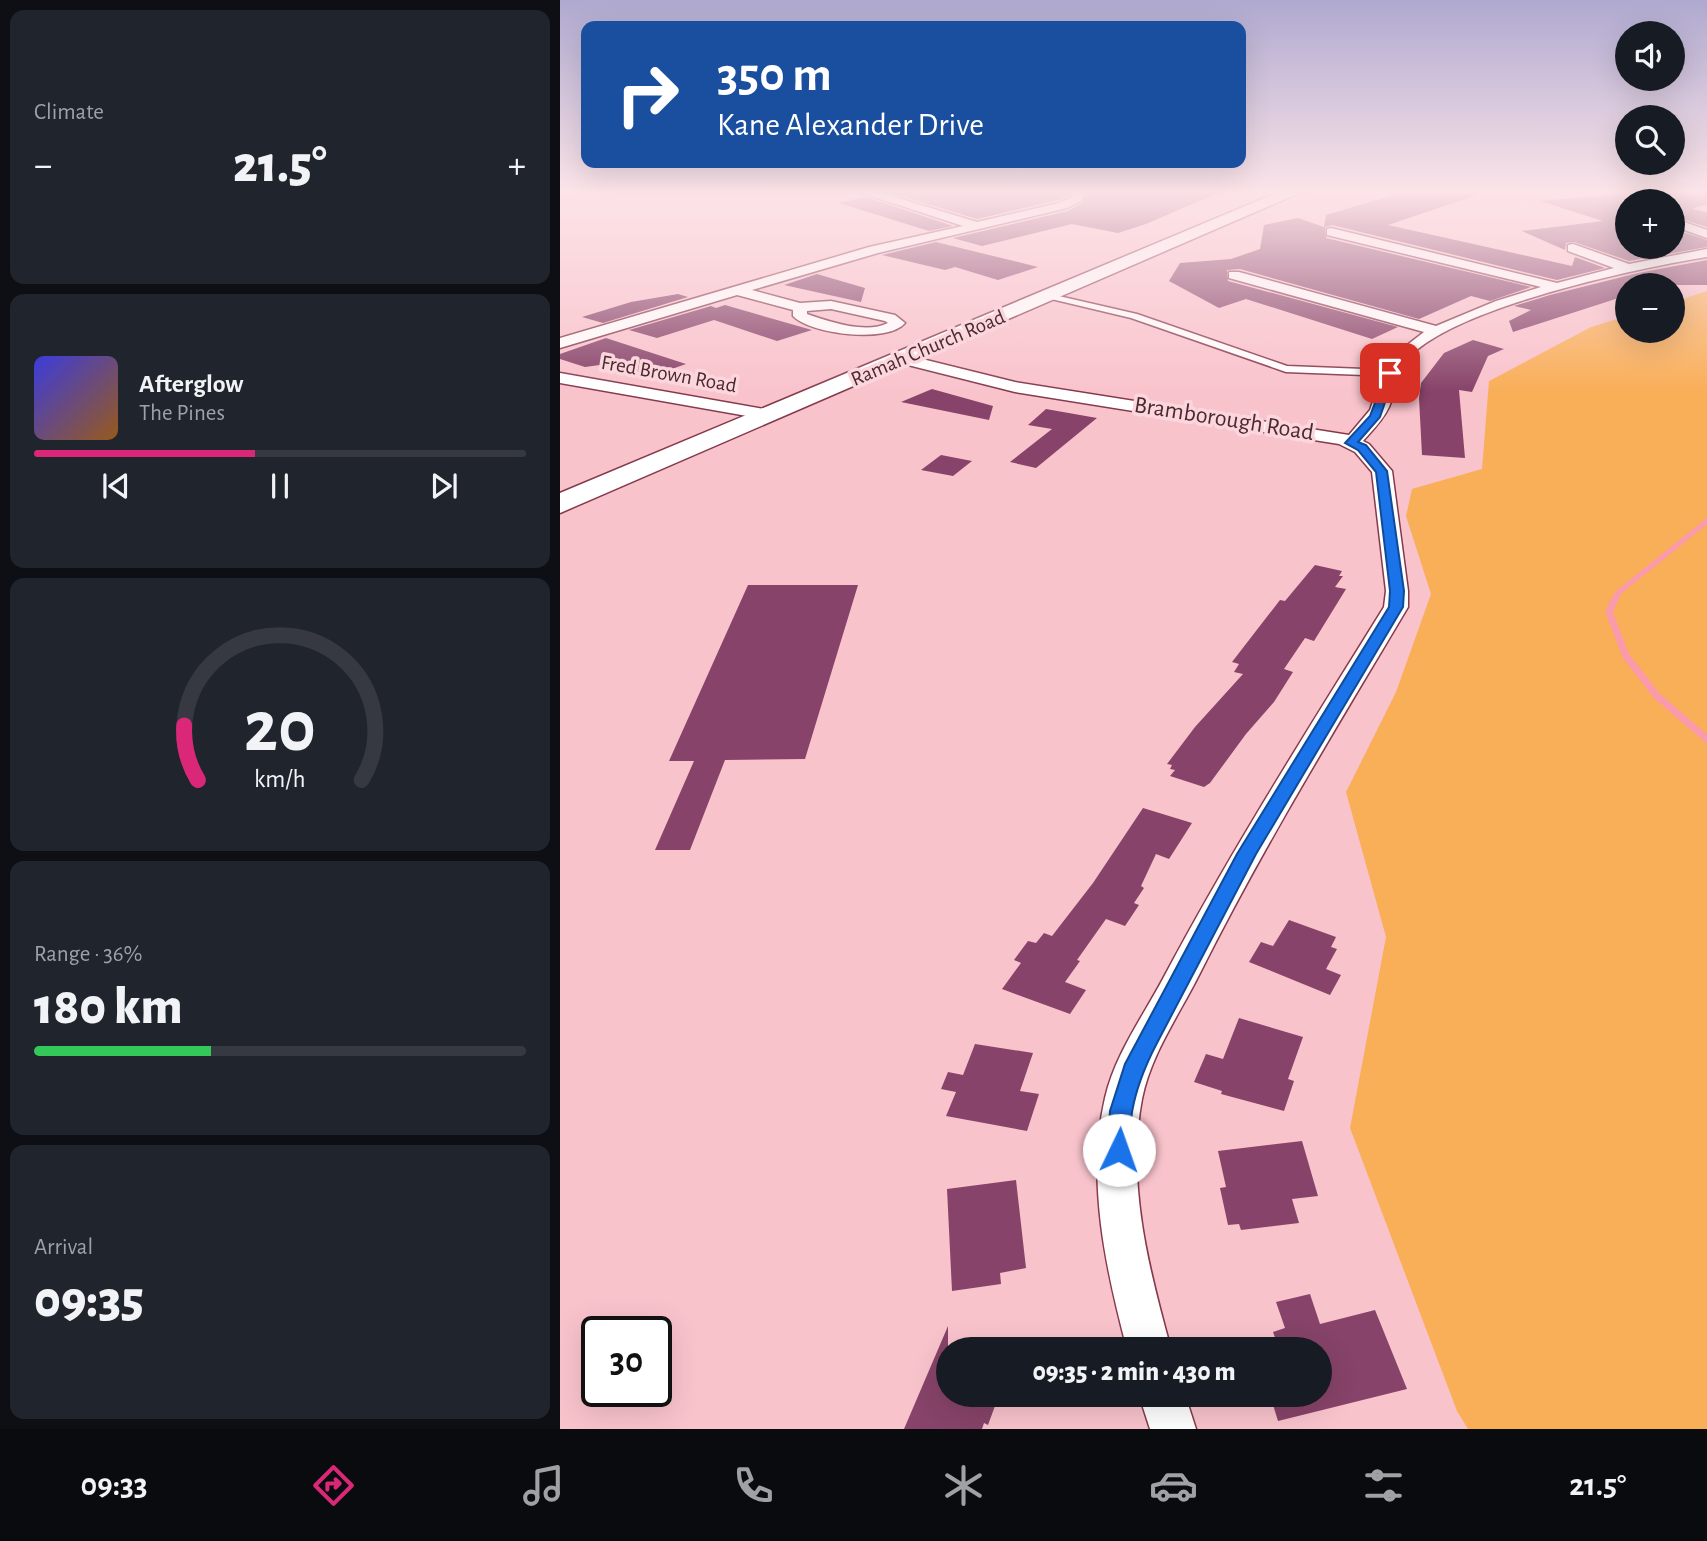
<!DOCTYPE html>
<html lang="en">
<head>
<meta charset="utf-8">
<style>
  body { margin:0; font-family:"Alegreya Sans",sans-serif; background:#20242c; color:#f1f3f6; height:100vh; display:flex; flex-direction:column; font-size:26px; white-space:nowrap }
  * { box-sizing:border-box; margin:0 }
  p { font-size:23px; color:#9ea1a6 }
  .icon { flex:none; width:38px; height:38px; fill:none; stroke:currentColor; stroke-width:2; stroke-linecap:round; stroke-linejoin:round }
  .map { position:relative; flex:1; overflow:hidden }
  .sheet { display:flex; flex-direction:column; gap:10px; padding:10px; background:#0d0f14; width:560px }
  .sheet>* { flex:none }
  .guide { position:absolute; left:21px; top:21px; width:665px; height:147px; border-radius:14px; box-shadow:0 7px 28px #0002; background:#1a4fa0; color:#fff; overflow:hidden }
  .buttons { position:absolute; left:1055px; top:21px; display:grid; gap:14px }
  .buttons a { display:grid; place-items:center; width:70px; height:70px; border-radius:50%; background:#171b24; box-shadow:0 7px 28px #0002; font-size:35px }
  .speed { position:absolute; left:21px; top:1316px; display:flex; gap:14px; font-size:35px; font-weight:700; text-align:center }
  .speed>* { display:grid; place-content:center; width:91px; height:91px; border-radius:50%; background:#171b24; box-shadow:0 7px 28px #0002; line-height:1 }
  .speed .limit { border:4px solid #111; border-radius:10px; background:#fff; color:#111 }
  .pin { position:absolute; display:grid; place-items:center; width:60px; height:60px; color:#fff; margin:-30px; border-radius:14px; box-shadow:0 4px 10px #0006 }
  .me { position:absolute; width:77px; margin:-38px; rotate:3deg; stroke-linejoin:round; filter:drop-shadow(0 0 5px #0008) }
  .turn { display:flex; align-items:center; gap:24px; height:147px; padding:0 21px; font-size:32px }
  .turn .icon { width:91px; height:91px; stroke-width:2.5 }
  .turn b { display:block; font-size:49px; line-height:60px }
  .big { font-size:52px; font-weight:800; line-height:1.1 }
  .sheet .tile { flex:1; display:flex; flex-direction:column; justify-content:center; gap:10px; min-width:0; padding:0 24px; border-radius:14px; background:#20242c }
  .sheet .dial { align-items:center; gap:0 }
  .dial svg { height:182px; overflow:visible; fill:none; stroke:#363941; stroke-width:7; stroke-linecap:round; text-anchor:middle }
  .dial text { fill:#f1f3f6; stroke:none }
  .song { display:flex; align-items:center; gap:21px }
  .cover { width:84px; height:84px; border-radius:10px; background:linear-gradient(135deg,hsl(240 70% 55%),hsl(30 70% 35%)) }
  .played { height:7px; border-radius:4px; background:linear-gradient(90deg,#db2777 45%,#363941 45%) }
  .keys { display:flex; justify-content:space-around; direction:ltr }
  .heat { display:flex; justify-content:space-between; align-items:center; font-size:38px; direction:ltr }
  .charge { height:10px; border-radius:5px; background:linear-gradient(90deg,#34c759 36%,#363941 0) }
  .trip { position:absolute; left:376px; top:1337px; width:396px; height:70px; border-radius:35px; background:#171b24; box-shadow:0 7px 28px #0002; font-weight:800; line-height:70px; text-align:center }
  .menu { display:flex; height:112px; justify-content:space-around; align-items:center; background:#090b0e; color:#9ea1a6 }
  .menu .icon { width:49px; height:49px }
  .menu .current { color:#db2777 }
  .menu b { font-size:32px; color:#f1f3f6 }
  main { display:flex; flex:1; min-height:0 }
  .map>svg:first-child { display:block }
  .green { fill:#f9ae58 }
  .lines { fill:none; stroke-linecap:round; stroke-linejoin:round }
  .stream-far1 { stroke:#fb99ad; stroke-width:5 }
  .stream { stroke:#fb99ad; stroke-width:7 }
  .building { fill:#874369 }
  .lane-casing { stroke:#853a4c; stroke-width:3 }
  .street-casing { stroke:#853a4c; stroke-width:3 }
  .secondary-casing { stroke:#853a4c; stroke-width:3 }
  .lane { fill:#fff; fill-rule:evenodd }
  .street { fill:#fff; fill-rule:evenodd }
  .secondary { fill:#fff; fill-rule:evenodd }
  .route { fill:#1a73e8; stroke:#114b97; stroke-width:2 }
  .labels { text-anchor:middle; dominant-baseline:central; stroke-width:7; stroke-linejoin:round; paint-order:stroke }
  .far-street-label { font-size:21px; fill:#4b2930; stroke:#fbd6dc }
  .street-label { font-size:24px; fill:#4b2930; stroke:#fbd6dc }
</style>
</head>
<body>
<main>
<section class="sheet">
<div class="tile"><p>Climate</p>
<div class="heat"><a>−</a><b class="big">21.5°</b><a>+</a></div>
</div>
<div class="tile">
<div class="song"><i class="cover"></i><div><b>Afterglow</b><p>The Pines</p></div></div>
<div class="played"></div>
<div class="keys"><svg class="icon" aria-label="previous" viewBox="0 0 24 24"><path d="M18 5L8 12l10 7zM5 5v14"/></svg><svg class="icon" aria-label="pause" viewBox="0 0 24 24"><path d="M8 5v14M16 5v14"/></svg><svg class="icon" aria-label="next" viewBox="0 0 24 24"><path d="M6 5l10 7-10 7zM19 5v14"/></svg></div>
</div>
<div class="tile dial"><svg viewBox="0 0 100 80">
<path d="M14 69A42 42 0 1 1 86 69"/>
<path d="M14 69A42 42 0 0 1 8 45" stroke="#db2777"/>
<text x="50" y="56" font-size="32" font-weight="700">20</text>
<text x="50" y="72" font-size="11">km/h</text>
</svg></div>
<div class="tile"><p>Range · 36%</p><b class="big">180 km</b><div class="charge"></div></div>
<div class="tile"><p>Arrival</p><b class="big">09:35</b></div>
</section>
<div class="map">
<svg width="1147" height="1429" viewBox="0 0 1147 1429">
  <rect width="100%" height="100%" fill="#f9c3cc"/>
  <polygon class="green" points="1147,291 1147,1429 908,1429 897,1411 790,1128 826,937 786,792 836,692 871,594 846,516 852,489 922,469 929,381 1031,327 1067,316 1068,331 1113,331 1113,302"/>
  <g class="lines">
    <polyline class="stream-far1" points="1055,599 1059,592 1147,521"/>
    <polyline class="stream" points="1056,597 1049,612 1066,656 1097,696 1147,739"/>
  </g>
  <g class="building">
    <polygon points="330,191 511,191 510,195 498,200 417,219 328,192"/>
    <polygon points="527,191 660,192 586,224 558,233 512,224 422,246 393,238 508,211 522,203"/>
    <polygon points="837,191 916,191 917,195 828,225 1012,266 1015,257 1045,268 997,280 772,225 765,227 766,238 971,287 930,301 911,296 859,319 680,269 667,270 668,281 838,327 812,339 686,299 659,308 609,281 620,263 671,259 700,249 704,225 738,218 764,227 766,215 837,194"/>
    <polygon points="1058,191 1147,191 1147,204 1132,209 1147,212 1147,227 1113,216 1113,201 1068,201 1068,247 1113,247 1113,229 1147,240 1147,247 1069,261 1014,242 1006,243 1005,250 962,231 1043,221 980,201 1058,194"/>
    <polygon points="306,197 393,226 369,231 279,203"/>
    <polygon points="376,242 478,267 438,280 395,267 385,270 322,255"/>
    <polygon points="1147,260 1147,285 1068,285 1068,295 953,332 949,321 971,310 954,306 990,295 1078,273"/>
    <polygon points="257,274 305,288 301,302 224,285"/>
    <polygon points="118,294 128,297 43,323 22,317 71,302"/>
    <polygon points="165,305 252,330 217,341 154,320 97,338 69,330 151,306 156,308"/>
    <polygon points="46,338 126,364 92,376 47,364 25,367 0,359 0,354"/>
    <polygon points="913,340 944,349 928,356 912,392 899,390 905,458 862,455 859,398 861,383 884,353"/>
    <polygon points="372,389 433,406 429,420 341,402"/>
    <polygon points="486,409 537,418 476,468 450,462 492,429 468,425"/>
    <polygon points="381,455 412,461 393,476 361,470"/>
    <polygon points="755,565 782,571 779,576 783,576 775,587 786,589 754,641 745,638 724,669 733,672 714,702 686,734 650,783 644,787 610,776 615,770 610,769 612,765 607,764 635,727 683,674 674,672 679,664 672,662 720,600 725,601"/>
    <polygon points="188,585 298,585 245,759 165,760 130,850 95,850 134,761 109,761"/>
    <polygon points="583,808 632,823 609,859 596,854 581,886 584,888 574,903 579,905 565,926 546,919 517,960 520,961 505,982 526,990 510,1014 442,989 461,963 454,960 468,941 476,943 484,933 492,936 533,883"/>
    <polygon points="729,920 776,937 771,947 777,949 766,969 781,975 770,995 689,962 701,942 713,946"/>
    <polygon points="679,1018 743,1037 728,1079 734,1081 724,1111 661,1094 662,1091 634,1082 646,1054 663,1059"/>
    <polygon points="415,1044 473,1053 460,1091 479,1094 467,1131 386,1116 396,1092 381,1089 388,1072 403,1075"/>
    <polygon points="742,1141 758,1196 732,1199 739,1223 681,1230 679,1224 668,1225 660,1188 666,1187 658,1151"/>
    <polygon points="456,1180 466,1268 440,1273 441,1284 392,1291 387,1189"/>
    <polygon points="750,1294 760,1324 815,1310 847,1389 718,1421 710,1395 760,1395 760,1349 719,1349 713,1332 725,1328 716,1302"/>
    <polygon points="388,1326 388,1395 439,1395 428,1425 424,1423 422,1429 344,1429"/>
  </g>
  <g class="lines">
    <defs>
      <polygon id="lane" points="490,294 577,314 727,366 830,370 834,373 830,376 726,372 571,318 487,298 487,294"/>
      <g id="street">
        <path d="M296 191H315L417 222 499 203 512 197 514 191H525L521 201 507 208 318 253 192 290 240 303 271 301 335 315 345 323C327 344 250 334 233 316V310L177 295 0 348V338L309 247 403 226ZM271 309 325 321 328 323C306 334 270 322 247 314V311Z"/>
        <polygon points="1113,218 1147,230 1147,238 1113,226"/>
        <path d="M771 228 997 283 1054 268 1008 251V245L1013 244 1069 264 1147 249V257C1077 268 895 307 848 358 836 372 836 391 829 407 823 420 812 431 803 441L809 444 832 471 848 591V607C776 728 702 849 639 975 619 1015 591 1054 582 1099 566 1182 589 1270 611 1349H567C546 1270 526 1180 545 1098 555 1054 584 1015 605 975 672 849 749 728 824 607L826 591 812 472 795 452 779 444 455 392 336 362 334 359 342 354 455 382 789 435 810 410 823 372 833 356 864 332 669 278V272H679L876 326 936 301 981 287 767 235V229Z"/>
        <polygon points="0,373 210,410 219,415 210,420 0,383"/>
        <polygon points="579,1395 625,1395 636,1429 590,1429"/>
      </g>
      <polygon id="secondary" points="721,191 744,191 0,513 0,493"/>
    </defs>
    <use href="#lane" class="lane-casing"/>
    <use href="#street" class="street-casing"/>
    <use href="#secondary" class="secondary-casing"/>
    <use href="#lane" class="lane"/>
    <use href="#street" class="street"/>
    <use href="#secondary" class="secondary"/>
  </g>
  <linearGradient id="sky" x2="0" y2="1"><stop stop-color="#afa9d0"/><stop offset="0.49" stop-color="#fce4e8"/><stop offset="1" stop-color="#fce4e8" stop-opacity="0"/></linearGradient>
  <rect width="1147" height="392" fill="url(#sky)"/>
  <path class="route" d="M827 371 835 373 820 417 798 442 806 445 827 471 844 591 843 607 696 854 597 1043C586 1064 576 1089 572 1112 570 1127 574 1143 567 1157L559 1160 551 1157 547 1150 550 1111 565 1064 677 854 829 607 830 591 816 472 798 450 785 443 810 416Z"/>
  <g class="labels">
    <g class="far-street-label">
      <text transform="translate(368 348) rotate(-23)">Ramah Church Road</text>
      <text transform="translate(109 374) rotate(10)">Fred Brown Road</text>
    </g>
    <g class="street-label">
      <text transform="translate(664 419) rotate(9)">Bramborough Road</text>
    </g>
  </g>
</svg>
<div class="buttons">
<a><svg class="icon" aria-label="sound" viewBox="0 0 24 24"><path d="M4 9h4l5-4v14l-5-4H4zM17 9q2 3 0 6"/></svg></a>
<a><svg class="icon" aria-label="search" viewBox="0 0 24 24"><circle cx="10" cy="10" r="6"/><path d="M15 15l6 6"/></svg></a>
<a>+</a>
<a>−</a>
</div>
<div class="speed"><div class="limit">30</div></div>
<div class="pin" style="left:830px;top:373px;background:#d93025"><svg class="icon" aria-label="arrive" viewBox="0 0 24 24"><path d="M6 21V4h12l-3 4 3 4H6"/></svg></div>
<svg class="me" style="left:559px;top:1150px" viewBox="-20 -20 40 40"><circle r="19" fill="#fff"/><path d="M0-13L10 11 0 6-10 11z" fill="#1a73e8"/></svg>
<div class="trip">09:35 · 2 min · 430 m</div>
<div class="guide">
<div class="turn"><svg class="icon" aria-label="right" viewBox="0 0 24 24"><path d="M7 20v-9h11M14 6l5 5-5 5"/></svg><div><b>350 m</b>Kane Alexander Drive</div></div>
</div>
</div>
</main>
<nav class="menu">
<b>09:33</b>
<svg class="icon current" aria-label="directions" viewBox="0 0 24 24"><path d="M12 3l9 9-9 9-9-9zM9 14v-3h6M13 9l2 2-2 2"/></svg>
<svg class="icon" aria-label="music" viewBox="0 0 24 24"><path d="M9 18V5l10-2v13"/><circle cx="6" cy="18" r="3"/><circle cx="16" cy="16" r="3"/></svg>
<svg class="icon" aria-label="phone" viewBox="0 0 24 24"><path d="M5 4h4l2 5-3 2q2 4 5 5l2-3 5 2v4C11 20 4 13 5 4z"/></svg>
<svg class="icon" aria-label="climate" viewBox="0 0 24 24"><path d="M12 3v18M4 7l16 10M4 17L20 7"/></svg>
<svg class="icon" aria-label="car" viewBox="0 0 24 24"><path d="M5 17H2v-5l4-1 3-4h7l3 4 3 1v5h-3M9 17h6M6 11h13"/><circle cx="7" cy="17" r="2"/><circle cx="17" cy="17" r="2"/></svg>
<svg class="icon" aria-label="filters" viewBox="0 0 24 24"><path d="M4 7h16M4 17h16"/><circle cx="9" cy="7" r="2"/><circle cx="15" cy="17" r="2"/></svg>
<b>21.5°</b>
</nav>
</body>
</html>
